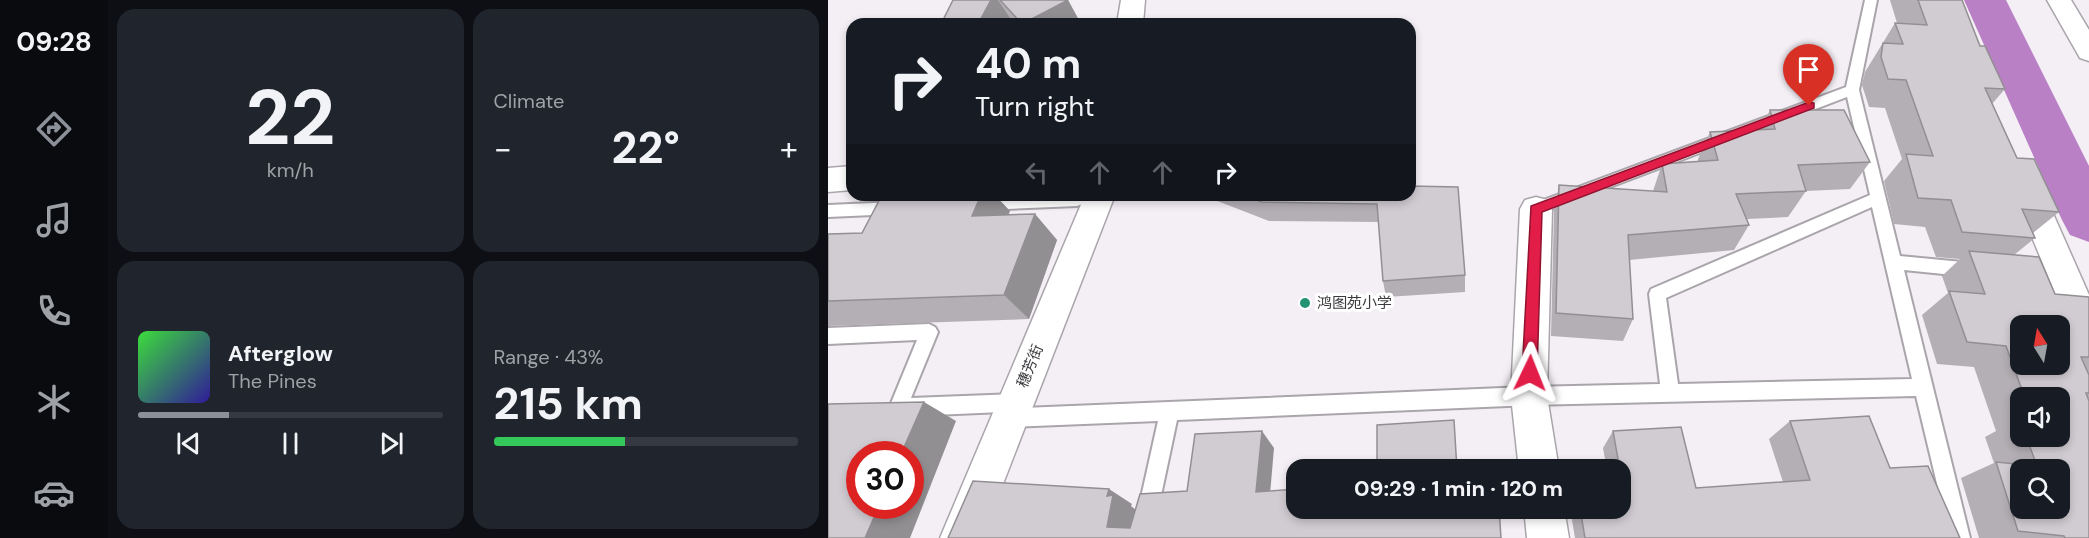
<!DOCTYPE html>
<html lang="en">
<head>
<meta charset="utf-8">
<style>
  body { margin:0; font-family:"DM Sans","Noto Sans SC",sans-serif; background:#20242c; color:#f1f3f6; height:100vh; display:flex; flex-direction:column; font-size:22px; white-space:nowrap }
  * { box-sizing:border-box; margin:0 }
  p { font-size:20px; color:#9ea1a6 }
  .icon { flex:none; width:33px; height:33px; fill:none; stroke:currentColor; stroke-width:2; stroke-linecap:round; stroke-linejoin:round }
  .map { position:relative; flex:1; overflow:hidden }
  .drawer { display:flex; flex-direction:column; gap:9px; padding:9px; background:#0d0f14; width:720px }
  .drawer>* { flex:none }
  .guide { position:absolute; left:18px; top:18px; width:570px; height:183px; border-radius:18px; box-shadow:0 3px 9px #0003; background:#171b24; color:#f1f3f6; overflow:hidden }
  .needle { width:39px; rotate:349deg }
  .fabs { position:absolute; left:1182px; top:315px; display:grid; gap:12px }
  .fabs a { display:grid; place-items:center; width:60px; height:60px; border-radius:12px; background:#171b24; box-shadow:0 3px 9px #0003; font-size:30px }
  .speed { position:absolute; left:18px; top:441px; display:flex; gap:12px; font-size:30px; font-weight:700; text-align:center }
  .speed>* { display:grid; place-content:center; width:78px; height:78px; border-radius:50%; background:#171b24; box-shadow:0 3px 9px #0003; line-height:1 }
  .speed .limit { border:9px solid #d22; background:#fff; color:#111 }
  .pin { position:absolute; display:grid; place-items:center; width:51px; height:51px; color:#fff; margin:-62px -26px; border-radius:50% 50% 50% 0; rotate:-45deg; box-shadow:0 0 6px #0007 }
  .pin .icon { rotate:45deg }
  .me { position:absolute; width:66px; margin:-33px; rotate:2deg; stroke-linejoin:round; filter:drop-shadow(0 0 4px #0008) }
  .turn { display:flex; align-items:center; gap:21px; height:126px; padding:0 30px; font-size:27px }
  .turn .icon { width:78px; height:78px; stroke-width:2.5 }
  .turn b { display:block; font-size:42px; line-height:51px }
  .lanes { display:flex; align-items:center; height:57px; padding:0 30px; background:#0003; justify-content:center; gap:30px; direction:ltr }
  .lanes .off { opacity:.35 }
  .big { font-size:45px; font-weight:700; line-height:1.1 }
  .drawer .tile { flex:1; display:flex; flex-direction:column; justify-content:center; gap:9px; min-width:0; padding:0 21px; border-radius:18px; background:#20242c }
  .drawer .dial { align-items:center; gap:0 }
  .dial b { font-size:78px; line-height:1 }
  .song { display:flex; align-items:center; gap:18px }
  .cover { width:72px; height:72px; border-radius:9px; background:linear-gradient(135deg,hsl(120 70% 55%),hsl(250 70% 35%)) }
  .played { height:6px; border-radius:3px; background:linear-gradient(90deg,#8c9099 30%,#363941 30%) }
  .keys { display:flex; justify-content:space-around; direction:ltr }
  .heat { display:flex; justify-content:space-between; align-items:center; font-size:33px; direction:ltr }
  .charge { height:9px; border-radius:4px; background:linear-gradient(90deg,#34c759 43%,#363941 0) }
  .drawer .tiles { flex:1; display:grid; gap:9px; grid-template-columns:repeat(2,1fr) }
  .trip { position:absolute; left:458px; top:459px; width:345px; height:60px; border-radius:18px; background:#171b24; box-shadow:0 3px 9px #0003; font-weight:700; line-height:60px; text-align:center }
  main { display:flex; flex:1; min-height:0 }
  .tab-bar { display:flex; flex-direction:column; width:108px; justify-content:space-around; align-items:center; background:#090b0e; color:#9ea1a6 }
  .tab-bar .icon { width:42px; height:42px }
  .tab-bar .current { color:#8c9099 }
  .tab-bar b { font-size:27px; color:#f1f3f6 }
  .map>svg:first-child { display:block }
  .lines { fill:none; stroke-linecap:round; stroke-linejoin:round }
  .river { fill:#b980c6; fill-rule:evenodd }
  .lane-casing { stroke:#a9a5ab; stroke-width:4 }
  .street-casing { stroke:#a9a5ab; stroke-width:3 }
  .secondary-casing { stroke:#a9a5ab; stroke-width:3 }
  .lane { fill:#fff; fill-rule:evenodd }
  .street { fill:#fff; fill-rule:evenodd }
  .secondary { fill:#fff; fill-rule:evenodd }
  .wall { fill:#b4afb5; fill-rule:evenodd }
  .shaded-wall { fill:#928f93 }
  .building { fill:#d1ccd2; stroke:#928f93; stroke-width:1.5; fill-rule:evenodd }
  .route { fill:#e11d48; stroke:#92132f; stroke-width:1.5 }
  .poi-dot { fill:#249374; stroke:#fff; stroke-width:2 }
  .labels { text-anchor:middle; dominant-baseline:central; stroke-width:6; stroke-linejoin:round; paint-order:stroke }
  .poi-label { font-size:15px; fill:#3c3a3d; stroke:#fff; text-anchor:start }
  .street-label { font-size:15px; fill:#3c3a3d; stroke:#fff }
</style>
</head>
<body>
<main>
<nav class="tab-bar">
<b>09:28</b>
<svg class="icon current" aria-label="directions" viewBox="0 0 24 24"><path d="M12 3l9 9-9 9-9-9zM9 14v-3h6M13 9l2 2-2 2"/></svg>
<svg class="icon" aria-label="music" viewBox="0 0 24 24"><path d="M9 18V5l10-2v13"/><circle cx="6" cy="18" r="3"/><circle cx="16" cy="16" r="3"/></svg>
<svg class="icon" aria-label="phone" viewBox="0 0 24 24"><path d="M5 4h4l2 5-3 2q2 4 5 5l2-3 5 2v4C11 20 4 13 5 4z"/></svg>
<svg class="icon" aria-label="climate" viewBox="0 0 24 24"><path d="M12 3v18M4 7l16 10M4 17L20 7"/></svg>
<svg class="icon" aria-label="car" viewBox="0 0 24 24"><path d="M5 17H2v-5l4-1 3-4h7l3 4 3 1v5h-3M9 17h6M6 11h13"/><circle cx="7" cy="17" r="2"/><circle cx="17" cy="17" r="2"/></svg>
</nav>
<section class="drawer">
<div class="tiles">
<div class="tile dial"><b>22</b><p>km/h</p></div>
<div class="tile"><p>Climate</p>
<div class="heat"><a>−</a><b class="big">22°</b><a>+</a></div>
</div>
<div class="tile">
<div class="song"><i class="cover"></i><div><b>Afterglow</b><p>The Pines</p></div></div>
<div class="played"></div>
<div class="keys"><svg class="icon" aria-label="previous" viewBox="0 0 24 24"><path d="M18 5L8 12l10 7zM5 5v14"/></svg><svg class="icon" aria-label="pause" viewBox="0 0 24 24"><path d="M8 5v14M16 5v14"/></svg><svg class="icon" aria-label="next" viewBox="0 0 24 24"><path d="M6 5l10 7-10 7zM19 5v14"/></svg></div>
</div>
<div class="tile"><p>Range · 43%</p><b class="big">215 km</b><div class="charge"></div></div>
</div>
</section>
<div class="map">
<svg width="1261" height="538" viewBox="0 0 1261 538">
  <rect width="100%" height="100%" fill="#f4eff5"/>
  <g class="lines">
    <polygon class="river" points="1136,0 1178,0 1261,166 1261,242 1242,235 1234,220"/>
    <defs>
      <g id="lane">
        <path d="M1037 0H1049L1031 90 1072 256 1145 263 1151 265 1153 270 1151 275 1145 277 1076 270 1142 538H1122L1088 396 701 405 349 420 324 538H304L330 421 182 427 175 424 173 418 175 412 82 416 77 414 70 417 63 414 61 408 89 340 0 344V328L101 324 107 327 110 332 83 398 188 394 195 397 197 403 195 408 701 387 832 384 821 294 823 289 1042 195 1019 97 714 213 708 215 702 213 700 209 702 205 1018 87ZM1044 207 1084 379 850 384 838 298Z"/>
        <polygon points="252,195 257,200 254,204 249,206 154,210 149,208 146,204 149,200 154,198"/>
        <polygon points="68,202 73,204 76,208 73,212 68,214 0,217 0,205"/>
      </g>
      <g id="street">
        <polygon points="293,0 317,0 315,24 289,24"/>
        <polygon points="24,166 24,190 0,192 0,168"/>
        <polygon points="1197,172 1208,176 1212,184 1261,295 1261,351 1249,346 1182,184 1186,176"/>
        <polygon points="257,195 287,195 154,538 112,538"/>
        <polygon points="708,197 719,200 724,209 719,396 731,470 691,470 683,396 692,209 697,200"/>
        <polygon points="696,508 736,508 741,538 699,538"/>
      </g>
      <polygon id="secondary" points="1219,0 1243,0 1261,30 1261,61 1252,58"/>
    </defs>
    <use href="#lane" class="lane-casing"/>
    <use href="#street" class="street-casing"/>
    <use href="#secondary" class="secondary-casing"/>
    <use href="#lane" class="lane"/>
    <use href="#street" class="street"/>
    <use href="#secondary" class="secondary"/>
  </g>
  <g class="wall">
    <polygon points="125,0 240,0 253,24 186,24"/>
    <path d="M1062 0H1134L1152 46 1177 89 1164 104 1189 158 1231 212 1205 233 1207 238 1186 255 1227 294 1261 297V398H1260L1261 538H1151L1133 478 1166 463 1157 437 1168 431 1146 367 1109 364 1094 315 1120 293 1114 276 1132 259 1108 257 1097 227 1066 224 1056 181 1074 159 1057 108 1041 107 1034 85 1037 72 1067 23H1069ZM1192 398H1232V436H1192Z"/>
    <polygon points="942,110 1042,162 1022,189 978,191 960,217 919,219 921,225 906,250 801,260 805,319 795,341 723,336 726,211 731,185 825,191 834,164 870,162 870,159 882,132 932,129"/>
    <polygon points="378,195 582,195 637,275 637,292 558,297 555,281 551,222 441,221 379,197"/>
    <polygon points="182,211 180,215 207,214 229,240 201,319 0,326 0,234 34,233"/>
    <polygon points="962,421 1062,468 1132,538 747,538 742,508 792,508 792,470 779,470 775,448 785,431 868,488 955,482 941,439"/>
  </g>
  <g class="shaded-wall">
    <polygon points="163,0 170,0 186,24 150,24"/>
    <polygon points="240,0 253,24 194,24"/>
    <polygon points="153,195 167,195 182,211 169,242 144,216"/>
    <polygon points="207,214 229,240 201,319 176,295"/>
    <polygon points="96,402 128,421 82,538 37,538 51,506 82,506 82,454 73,454"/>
    <polygon points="434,431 446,448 441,506 428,492"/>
    <polygon points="281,489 304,504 303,506 308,510 303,538 279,527 279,496"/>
  </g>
  <g class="building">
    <polygon points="125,0 163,0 150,24 113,24"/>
    <polygon points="172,0 240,0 194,24"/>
    <polygon points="1090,0 1134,0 1152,46 1157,46 1177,89 1157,88 1189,158 1206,159 1231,212 1194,209 1207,238 1134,232 1123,200 1090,198 1078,154 1105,156 1078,80 1060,79 1053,57 1055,43 1075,44 1067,23 1099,25"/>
    <polygon points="942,110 1016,110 1042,162 970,165 978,191 908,194 921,225 800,235 805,319 728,313 731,185 839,192 834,164 890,160 882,132 947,129"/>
    <polygon points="582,186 630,187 637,275 555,281 549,204 434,202 414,195 582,195"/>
    <polygon points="54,195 153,195 144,216 207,214 176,295 0,301 0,234 34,233"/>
    <path d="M1141 251 1211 257 1227 294 1261 297V357H1253L1261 375V393H1258L1261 401V538H1237L1236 536 1190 531 1168 462 1209 466 1198 436H1232V398H1197L1178 346 1139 342 1121 291 1157 294ZM1192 326H1232V364H1192ZM1192 470H1232V508H1192Z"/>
    <polygon points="96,402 73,454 32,454 32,506 51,506 37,538 0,538 0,404"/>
    <polygon points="1041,416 1062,468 1100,466 1132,538 757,538 752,508 792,508 792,487 795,487 785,431 853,427 868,488 982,480 962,421"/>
    <polygon points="626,420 629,470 549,470 549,425"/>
    <polygon points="434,431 428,492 468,489 468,508 671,508 673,538 120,538 145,481 281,489 279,496 285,495 279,527 302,528 312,494 359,491 367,434"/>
  </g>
  <polygon class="route" points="981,102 986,103 986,108 714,212 709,373 707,378 702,380 696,378 694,373 703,206"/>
  <circle class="poi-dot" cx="477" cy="303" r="6"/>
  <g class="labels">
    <g class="poi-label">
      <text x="489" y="303">鸿图苑小学</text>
    </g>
    <g class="street-label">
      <text transform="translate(202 366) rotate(-68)">穗芳街</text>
    </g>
  </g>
</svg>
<div class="fabs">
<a><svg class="needle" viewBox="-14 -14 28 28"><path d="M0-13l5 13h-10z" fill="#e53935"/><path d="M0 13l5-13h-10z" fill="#9ea1a6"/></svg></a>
<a><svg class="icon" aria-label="sound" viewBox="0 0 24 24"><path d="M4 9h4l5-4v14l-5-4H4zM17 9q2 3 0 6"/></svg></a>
<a><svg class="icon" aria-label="search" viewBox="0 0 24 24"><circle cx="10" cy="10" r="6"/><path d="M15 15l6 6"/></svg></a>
</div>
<div class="speed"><div class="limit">30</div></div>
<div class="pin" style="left:981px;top:106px;background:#d93025"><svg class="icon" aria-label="arrive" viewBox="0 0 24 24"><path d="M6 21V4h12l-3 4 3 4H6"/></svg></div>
<svg class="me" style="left:702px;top:373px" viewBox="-20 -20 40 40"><path d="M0-17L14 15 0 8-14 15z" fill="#e11d48" stroke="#fff" stroke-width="4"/></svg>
<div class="trip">09:29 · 1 min · 120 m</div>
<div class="guide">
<div class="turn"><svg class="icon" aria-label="right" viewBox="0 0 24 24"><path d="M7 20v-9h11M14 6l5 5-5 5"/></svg><div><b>40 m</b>Turn right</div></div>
<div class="lanes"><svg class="icon off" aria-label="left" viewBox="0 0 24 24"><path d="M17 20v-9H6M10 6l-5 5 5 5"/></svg><svg class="icon off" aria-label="ahead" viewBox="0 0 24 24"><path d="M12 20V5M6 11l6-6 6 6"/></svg><svg class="icon off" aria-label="ahead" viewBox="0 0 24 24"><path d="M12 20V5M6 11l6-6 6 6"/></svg><svg class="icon" aria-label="right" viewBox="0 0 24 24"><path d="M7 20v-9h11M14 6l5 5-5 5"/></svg></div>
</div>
</div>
</main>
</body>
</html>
